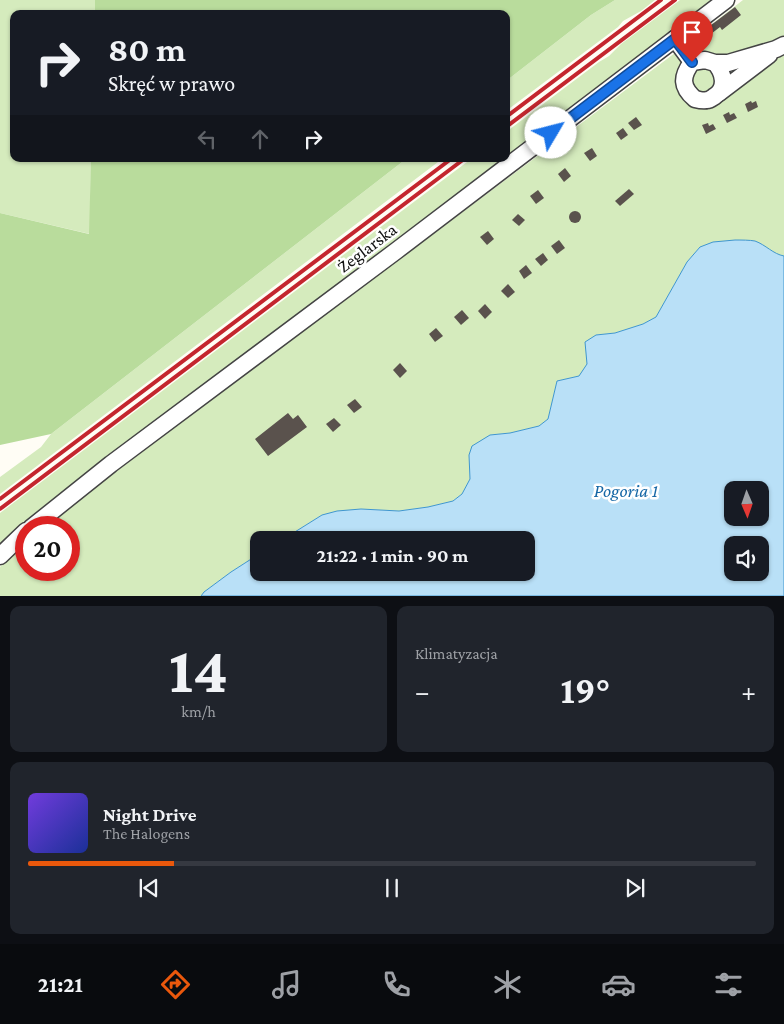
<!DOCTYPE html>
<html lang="pl">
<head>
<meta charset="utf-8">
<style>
  body { margin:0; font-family:"Crimson Pro",serif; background:#20242c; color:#f1f3f6; height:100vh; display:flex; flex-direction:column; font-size:19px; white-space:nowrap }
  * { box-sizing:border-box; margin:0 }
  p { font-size:16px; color:#9ea1a6 }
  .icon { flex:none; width:28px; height:28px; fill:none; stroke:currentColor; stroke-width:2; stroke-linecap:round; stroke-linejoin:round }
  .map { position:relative; height:596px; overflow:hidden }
  .side { display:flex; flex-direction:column; gap:10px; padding:10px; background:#0d0f14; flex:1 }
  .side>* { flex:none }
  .top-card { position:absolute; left:10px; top:10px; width:500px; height:152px; border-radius:10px; box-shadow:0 1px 4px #0004; background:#171b24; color:#f1f3f6; overflow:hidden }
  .needle { width:32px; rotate:178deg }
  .controls { position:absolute; left:724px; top:481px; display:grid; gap:10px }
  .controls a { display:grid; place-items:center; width:45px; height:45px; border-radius:10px; background:#171b24; box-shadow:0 1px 4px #0004; font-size:25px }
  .speed { position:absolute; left:15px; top:516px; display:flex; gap:10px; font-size:25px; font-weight:700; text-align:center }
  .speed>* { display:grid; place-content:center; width:65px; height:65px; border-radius:50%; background:#171b24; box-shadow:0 1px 4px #0004; line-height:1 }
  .speed .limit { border:8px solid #d22; background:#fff; color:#111 }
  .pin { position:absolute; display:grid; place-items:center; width:42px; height:42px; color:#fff; margin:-51px -21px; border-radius:50% 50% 50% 0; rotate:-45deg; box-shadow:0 0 5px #0007 }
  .pin .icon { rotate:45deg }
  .me { position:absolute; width:55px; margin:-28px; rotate:53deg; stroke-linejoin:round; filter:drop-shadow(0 0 4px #0008) }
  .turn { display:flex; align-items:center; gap:18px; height:105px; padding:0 15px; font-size:22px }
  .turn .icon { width:65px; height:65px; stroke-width:2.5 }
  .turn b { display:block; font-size:35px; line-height:42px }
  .lanes { display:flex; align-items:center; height:48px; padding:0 15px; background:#0003; justify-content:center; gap:25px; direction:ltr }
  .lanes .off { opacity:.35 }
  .big { font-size:38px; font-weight:700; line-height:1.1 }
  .side .tile { flex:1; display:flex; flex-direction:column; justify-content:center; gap:8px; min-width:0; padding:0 18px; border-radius:10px; background:#20242c }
  .side .dial { align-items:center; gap:0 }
  .dial b { font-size:65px; line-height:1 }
  .song { display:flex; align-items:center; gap:15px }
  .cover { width:60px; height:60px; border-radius:8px; background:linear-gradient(135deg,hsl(260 70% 55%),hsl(230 70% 35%)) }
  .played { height:5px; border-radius:2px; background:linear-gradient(90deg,#ea580c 20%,#363941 20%) }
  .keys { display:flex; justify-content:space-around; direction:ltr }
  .heat { display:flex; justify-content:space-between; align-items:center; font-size:28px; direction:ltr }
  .side .tiles { flex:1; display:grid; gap:10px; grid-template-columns:1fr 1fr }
  .tile:last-child { grid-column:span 2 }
  .trip { position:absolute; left:250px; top:531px; width:285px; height:50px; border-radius:10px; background:#171b24; box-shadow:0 1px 4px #0004; font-weight:700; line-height:50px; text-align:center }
  .menu { display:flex; height:80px; justify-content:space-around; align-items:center; background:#090b0e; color:#9ea1a6 }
  .menu .icon { width:35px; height:35px }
  .menu .current { color:#ea580c }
  .menu b { font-size:22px; color:#f1f3f6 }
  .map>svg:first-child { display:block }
  .green { fill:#d5ebbd }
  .forest { fill:#b9dc9c }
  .water { fill:#b9e0f7; stroke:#3f96cf; fill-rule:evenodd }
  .building { fill:#5a524d }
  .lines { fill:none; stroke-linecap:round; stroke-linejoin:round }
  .minor-casing { stroke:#444; stroke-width:19 }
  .minor { stroke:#fff; stroke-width:16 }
  .rail { stroke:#c4262e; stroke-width:4 }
  .route-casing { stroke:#114b97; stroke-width:12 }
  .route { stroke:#1a73e8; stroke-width:9 }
  .labels { text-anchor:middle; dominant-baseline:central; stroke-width:5; stroke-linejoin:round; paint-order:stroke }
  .street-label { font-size:18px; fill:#111; stroke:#fff }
  .water-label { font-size:19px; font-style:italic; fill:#1768a6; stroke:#fff }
</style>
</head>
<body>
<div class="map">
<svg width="784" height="597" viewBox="0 0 784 597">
  <rect width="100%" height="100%" fill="#fffdf5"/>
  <g class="green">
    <polygon points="0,0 95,0 95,14 14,14 14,159 91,159 90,234 0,213"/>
    <polygon points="615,0 655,0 641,11 623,21 618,27 506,111 506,81 591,15"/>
    <polygon points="680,0 718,0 0,545 0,513 471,159 506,159 506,132 599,62 609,56 621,44"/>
    <polygon points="743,0 784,0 784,256 779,255 771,251 755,241 700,247 687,262 656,317 643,324 615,333 596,335 587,364 579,376 557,381 548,419 539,426 510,433 490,435 469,455 470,479 462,494 453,501 428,507 399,511 361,509 322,515 282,540 259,540 259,554 231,572 204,592 201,596 0,597 0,567 13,552 26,541 26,570 69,570 69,528 42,527 667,59"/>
    <polygon points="406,159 442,159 0,494 0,477 41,447 51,434"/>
  </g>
  <g class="forest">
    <polygon points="95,0 615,0 591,15 506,81 506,14 95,14"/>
    <polygon points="91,159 406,159 51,434 0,445 0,213 89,234"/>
  </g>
  <path class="water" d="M735 240C741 240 750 240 755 241 766 245 773 254 784 256V596H201L204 592 231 572 259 554V572H526V540H282L322 515 337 511 361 509 399 511 428 507 453 501 462 494 470 479 469 455 472 446 490 435 510 433 539 426 548 419 557 381 579 376 587 364 585 342 596 335 615 333 643 324 656 317 687 262 700 247 713 242ZM732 490H760V518H732ZM732 545H760V572H732Z"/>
  <g class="building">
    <polygon points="735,7 741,15 722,30 720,27 690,50 686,44"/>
    <polygon points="751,101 752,103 756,101 758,107 748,112 745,104"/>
    <polygon points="729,112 730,115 734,113 737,118 727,123 723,115"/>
    <polygon points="636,117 642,125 634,130 628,123"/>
    <polygon points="708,123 709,126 713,124 716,129 706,134 702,125"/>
    <polygon points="623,128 628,135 621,140 616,133"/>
    <polygon points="592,148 597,156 590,161 584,153"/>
    <polygon points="565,168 571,176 564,182 558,174"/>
    <polygon points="629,189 634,194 620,206 615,201"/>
    <polygon points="538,190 544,198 536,204 530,196"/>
    <circle cx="575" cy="217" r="6"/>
    <polygon points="518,214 525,220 519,226 512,220"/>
    <polygon points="488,231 494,239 487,245 480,237"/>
    <polygon points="559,240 565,248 557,254 551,246"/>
    <polygon points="543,253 548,260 541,266 535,259"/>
    <polygon points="526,265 532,273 524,279 519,271"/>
    <polygon points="508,284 515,292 508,298 501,291"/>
    <polygon points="485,304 492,312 485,319 478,311"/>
    <polygon points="462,310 469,318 461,325 454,317"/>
    <polygon points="436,328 443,336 435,342 429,334"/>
    <polygon points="400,363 407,371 400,378 393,370"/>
    <polygon points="355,399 362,407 354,413 347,405"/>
    <polygon points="288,413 293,419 298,415 307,427 268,456 255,439"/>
    <polygon points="334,418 341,425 333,432 326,424"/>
  </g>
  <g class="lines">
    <defs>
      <g id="minor">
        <polyline points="675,39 692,62"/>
        <path d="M715 63C724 73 727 88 715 96 712 98 710 100 707 100 704 101 699 100 695 99 681 87 681 77 692 62L705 60 715 63H728L776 49 784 45"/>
        <polyline points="719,93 769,55"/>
        <polyline points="31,528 111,464 396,251 726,0"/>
        <polyline points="0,556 26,531"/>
      </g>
    </defs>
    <use href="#minor" class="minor-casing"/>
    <use href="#minor" class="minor"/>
    <g class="rail">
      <polyline points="506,117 661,0"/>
      <polyline points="506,127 675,0"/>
      <polyline points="0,499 451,159"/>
      <polyline points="0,509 464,159"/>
    </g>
  </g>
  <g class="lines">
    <defs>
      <polyline id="route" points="551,133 675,39 692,62"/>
    </defs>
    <use href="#route" class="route-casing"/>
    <use href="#route" class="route"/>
  </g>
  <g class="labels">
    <g class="street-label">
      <text transform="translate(367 248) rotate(-37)">Żeglarska</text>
    </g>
    <g class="water-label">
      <text x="626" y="490">Pogoria 1</text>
    </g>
  </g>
</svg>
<div class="controls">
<a><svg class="needle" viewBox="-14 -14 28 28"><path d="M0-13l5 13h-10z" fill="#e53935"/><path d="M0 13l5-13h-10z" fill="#9ea1a6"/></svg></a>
<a><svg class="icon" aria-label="sound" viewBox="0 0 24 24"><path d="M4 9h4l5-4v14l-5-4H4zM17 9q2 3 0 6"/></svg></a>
</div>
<div class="speed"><div class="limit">20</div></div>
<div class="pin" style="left:692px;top:62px;background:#d93025"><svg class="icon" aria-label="arrive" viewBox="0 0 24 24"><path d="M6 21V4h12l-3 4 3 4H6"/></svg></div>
<svg class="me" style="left:551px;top:133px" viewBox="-20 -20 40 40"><circle r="19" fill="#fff"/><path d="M0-13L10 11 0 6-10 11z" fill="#1a73e8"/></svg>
<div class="trip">21:22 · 1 min · 90 m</div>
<div class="top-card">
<div class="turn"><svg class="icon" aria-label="right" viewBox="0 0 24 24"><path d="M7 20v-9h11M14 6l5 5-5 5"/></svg><div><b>80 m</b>Skręć w prawo</div></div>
<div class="lanes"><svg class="icon off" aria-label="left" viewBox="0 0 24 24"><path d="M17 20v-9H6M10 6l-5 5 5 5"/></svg><svg class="icon off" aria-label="ahead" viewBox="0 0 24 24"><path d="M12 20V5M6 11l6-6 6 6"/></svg><svg class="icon" aria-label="right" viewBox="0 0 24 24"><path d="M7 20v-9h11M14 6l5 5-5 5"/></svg></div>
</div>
</div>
<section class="side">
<div class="tiles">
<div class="tile dial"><b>14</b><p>km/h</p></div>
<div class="tile"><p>Klimatyzacja</p>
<div class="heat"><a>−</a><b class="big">19°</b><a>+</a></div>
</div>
<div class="tile">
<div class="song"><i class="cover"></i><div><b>Night Drive</b><p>The Halogens</p></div></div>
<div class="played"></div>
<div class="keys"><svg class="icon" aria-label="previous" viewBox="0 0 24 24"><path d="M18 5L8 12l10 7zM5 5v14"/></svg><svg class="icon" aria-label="pause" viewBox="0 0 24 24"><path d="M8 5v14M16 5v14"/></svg><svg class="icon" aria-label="next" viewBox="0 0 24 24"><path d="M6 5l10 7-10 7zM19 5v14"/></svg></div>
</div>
</div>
</section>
<nav class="menu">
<b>21:21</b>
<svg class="icon current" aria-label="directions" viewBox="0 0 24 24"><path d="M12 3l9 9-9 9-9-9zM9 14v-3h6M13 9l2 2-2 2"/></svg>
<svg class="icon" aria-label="music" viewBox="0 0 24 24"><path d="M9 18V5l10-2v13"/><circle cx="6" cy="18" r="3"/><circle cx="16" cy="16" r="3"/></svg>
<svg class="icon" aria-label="phone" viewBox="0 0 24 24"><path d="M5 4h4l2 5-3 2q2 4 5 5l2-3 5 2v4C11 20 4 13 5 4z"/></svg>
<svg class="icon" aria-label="climate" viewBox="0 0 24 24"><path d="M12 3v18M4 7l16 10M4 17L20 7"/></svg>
<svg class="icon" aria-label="car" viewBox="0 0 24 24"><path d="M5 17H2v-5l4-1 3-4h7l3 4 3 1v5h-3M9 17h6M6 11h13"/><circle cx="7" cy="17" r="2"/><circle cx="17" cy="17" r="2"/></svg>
<svg class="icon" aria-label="filters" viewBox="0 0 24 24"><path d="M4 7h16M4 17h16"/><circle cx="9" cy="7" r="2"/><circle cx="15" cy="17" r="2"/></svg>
</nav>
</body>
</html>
